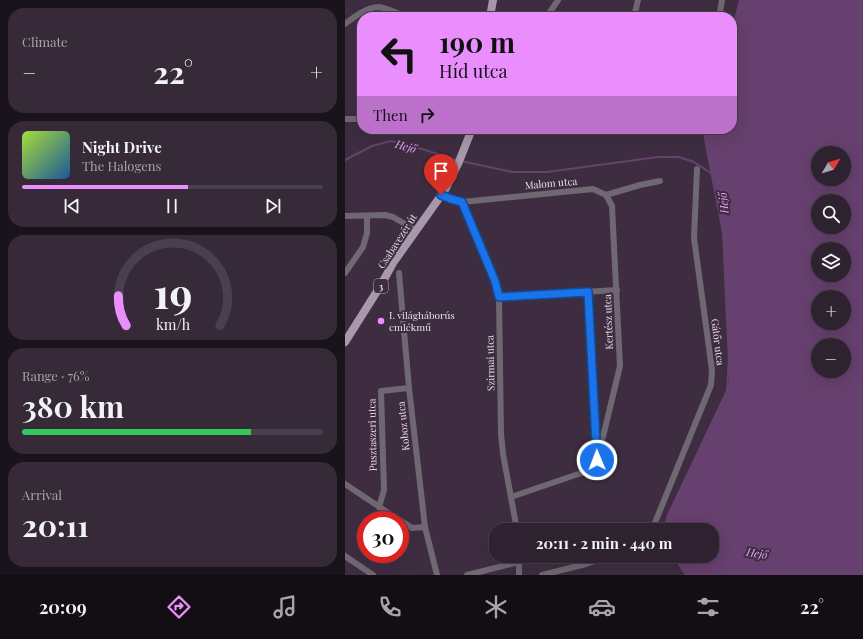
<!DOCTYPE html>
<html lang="en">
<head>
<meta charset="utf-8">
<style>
  body { margin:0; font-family:"Playfair Display",serif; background:#362a39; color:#f1f3f6; height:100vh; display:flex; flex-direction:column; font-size:15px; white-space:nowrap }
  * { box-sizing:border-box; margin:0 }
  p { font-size:13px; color:#a7a4ab }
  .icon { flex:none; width:22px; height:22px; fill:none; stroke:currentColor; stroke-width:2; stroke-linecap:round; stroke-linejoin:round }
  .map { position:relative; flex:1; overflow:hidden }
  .details { display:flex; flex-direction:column; gap:8px; padding:8px; background:#19131b; width:345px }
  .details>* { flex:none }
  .top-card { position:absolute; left:12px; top:12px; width:380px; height:122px; border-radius:16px; box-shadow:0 4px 16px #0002,0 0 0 1px #493f4d; background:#ea8dfd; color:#111; overflow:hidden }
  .needle { width:26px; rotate:52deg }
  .tools { position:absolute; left:466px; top:146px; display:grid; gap:8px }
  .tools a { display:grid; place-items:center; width:40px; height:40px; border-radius:50%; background:#2e2231; box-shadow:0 4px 16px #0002,0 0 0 1px #493f4d; font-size:20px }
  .speed { position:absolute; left:12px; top:511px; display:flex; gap:8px; font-size:20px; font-weight:700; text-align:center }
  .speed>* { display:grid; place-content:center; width:52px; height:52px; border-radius:50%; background:#2e2231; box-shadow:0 4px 16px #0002,0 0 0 1px #493f4d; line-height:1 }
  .speed .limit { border:6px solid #d22; background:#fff; color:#111 }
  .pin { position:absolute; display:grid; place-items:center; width:34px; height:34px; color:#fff; margin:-41px -17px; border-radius:50% 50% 50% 0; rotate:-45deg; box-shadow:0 0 4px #0007 }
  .pin .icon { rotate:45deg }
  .me { position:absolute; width:44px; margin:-22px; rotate:359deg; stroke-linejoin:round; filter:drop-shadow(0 0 3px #0008) }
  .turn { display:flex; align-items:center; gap:14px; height:84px; padding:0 16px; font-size:18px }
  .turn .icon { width:52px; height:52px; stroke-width:2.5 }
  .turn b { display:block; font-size:28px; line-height:34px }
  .then { display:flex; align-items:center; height:38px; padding:0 16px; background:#0003; gap:8px; font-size:15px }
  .big { font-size:30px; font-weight:700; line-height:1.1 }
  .details .card { flex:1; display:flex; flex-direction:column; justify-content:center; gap:6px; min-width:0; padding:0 14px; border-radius:16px; background:#362a39 }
  .details .dial { align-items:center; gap:0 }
  .dial svg { height:104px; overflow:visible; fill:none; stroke:#493f4d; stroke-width:7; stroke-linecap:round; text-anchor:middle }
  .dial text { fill:#f1f3f6; stroke:none }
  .song { display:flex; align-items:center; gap:12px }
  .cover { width:48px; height:48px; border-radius:6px; background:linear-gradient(135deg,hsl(80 70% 55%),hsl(210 70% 35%)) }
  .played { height:4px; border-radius:2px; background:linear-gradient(90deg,#ea8dfd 55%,#493f4d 55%) }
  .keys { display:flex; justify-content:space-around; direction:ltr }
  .heat { display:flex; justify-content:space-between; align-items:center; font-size:22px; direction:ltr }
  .charge { height:6px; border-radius:3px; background:linear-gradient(90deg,#34c759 76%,#493f4d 0) }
  .trip { position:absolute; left:144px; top:523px; width:230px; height:40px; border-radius:16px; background:#2e2231; box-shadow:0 4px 16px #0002,0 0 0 1px #493f4d; font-weight:700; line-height:40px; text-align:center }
  .tabs { display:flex; height:64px; justify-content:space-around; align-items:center; background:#120e14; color:#a7a4ab }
  .tabs .icon { width:28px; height:28px }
  .tabs .active { color:#ea8dfd }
  .tabs b { font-size:18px; color:#f1f3f6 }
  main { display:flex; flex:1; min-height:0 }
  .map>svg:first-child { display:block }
  .green { fill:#66406e; fill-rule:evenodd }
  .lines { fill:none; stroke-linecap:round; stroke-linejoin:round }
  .stream { stroke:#64446a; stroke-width:2 }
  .minor { stroke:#6f6771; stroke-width:6 }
  .major { stroke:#a998ac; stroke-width:8 }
  .route-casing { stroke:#114b97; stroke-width:10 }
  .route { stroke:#1a73e8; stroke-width:7 }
  .poi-dot { fill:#ea8dfd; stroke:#3e2d41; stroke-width:1.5 }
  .labels { text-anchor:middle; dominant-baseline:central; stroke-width:4; stroke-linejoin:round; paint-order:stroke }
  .shield { fill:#3e2d41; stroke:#b6aab9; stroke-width:1 }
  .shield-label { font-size:9px; font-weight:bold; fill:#eadfec }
  .street-label { font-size:10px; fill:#eadfec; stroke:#3e2d41 }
  .poi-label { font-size:10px; fill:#eadfec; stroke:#3e2d41; text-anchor:start }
  .water-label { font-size:11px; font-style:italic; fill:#eda2fd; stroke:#3e2d41 }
</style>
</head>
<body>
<main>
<section class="details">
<div class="card"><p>Climate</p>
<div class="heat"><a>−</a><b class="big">22°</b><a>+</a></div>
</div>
<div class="card">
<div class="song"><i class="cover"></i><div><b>Night Drive</b><p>The Halogens</p></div></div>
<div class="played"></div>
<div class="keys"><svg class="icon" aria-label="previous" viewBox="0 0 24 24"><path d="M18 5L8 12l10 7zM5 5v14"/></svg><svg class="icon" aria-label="pause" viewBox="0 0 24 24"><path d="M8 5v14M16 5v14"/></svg><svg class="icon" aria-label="next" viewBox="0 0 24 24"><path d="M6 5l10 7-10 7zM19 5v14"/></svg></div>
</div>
<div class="card dial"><svg viewBox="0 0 100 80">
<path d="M14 69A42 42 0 1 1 86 69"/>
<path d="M14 69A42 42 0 0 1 8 46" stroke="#ea8dfd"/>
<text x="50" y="56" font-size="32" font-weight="700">19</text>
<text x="50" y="72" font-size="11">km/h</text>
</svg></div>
<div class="card"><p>Range · 76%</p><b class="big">380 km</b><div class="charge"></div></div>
<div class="card"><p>Arrival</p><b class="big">20:11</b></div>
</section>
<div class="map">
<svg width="518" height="575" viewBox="0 0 518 575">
  <rect width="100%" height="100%" fill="#3e2d41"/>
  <path class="green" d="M394 0H518V575H340L328 557 320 556H367V530H318L322 515 384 384 377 233 357 129H387V27ZM473 153H499V179H473ZM473 201H499V227H473ZM473 249H499V275H473ZM473 297H499V323H473ZM473 345H499V371H473Z"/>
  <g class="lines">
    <g class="stream">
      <polyline points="0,160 27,146 46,141 67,146 112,160"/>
      <path d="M116 161 167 172H202L313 157H333L349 162 372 177 376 186 379 213 385 339 379 447 378 518 381 537 388 549C395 550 403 552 410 553 432 555 432 554 443 575"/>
    </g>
    <g class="minor">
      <polyline points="205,17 205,12 213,0"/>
      <polyline points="289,17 293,0"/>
      <polyline points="374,17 377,0"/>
      <path d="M0 24C9 17 22 7 34 7 40 8 56 14 61 17"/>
      <polyline points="0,119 17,119"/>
      <polyline points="96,195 106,199 117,202 248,189 261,195 295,185 315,181"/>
      <polyline points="117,202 150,281 154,297 156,434 158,454 172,530"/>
      <polyline points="0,216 40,215 48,217 70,230"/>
      <polyline points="0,273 18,247 22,233 22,216"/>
      <polyline points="54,273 64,388 80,527 92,575"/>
      <polyline points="154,297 272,290"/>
      <polyline points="252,446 257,441 275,366 267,206 261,195"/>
      <polyline points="0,484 54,520"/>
      <polyline points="166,497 242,471 250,465 252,460 243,292"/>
      <polyline points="34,507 39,490 36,391 64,388"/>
      <polyline points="55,520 67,528 80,527"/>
      <polyline points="307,530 366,385 367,370 349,238 352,169"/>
      <polyline points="0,556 28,575"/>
      <polyline points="122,575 174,562"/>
      <polyline points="174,575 174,556"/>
      <polyline points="197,575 241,564 265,556"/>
    </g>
    <g class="major">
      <polyline points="145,17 148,0"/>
      <polyline points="0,342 36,285 48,263 100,190 113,164 127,129"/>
    </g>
  </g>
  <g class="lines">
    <defs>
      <polyline id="route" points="96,195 106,199 117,202 150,281 154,297 243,292 252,460"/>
    </defs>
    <use href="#route" class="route-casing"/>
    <use href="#route" class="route"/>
  </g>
  <circle class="poi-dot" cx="36" cy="321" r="4"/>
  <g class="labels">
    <rect class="shield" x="29" y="279" width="14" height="14" rx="3"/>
    <g class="shield-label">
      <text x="36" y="286">3</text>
    </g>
    <g class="street-label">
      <text transform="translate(206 183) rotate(-5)">Malom utca</text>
      <text transform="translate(52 241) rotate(-57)">Csabavezér út</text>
      <text transform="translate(263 322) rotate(-92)">Kertész utca</text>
      <text transform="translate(373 342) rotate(83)">Gátőr utca</text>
      <text transform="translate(145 363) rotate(-91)">Szirmai utca</text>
      <text transform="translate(58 426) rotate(-96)">Koboz utca</text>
      <text transform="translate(27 435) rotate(-91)">Pusztaszeri utca</text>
    </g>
    <g class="poi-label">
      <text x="44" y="315">I. világháborús<tspan x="44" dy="12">emlékmű</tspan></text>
    </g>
    <g class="water-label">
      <text transform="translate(61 146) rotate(15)">Hejő</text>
      <text transform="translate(378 203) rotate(-95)">Hejő</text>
      <text transform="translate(412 553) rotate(9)">Hejő</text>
    </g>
  </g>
</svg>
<div class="tools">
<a><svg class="needle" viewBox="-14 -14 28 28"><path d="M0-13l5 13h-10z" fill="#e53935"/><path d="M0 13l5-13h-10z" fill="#a7a4ab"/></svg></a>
<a><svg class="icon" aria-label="search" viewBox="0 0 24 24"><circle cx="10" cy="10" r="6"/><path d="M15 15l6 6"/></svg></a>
<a><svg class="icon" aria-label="layers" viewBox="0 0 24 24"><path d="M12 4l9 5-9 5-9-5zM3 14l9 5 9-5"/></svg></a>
<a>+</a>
<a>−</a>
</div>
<div class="speed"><div class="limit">30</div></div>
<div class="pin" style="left:96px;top:195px;background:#d93025"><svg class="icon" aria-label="arrive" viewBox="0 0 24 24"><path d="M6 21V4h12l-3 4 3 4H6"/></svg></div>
<svg class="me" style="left:252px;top:460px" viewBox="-20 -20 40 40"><circle r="17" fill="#1a73e8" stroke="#fff" stroke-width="3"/><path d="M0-11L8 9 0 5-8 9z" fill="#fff"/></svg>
<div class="trip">20:11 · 2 min · 440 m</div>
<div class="top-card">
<div class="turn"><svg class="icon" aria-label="left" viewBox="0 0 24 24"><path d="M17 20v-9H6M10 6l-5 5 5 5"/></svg><div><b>190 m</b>Híd utca</div></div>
<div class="then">Then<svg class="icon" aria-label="right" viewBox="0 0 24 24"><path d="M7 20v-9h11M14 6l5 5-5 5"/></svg></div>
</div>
</div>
</main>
<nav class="tabs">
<b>20:09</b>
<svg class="icon active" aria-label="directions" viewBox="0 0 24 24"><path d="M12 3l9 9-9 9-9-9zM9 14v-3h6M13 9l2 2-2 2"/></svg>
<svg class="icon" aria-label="music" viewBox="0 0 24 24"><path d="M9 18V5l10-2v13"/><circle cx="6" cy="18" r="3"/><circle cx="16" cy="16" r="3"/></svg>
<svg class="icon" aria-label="phone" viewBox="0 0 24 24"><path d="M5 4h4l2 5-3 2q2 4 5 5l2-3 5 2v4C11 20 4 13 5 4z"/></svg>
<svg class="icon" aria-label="climate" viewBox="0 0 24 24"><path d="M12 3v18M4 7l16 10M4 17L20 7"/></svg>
<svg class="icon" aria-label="car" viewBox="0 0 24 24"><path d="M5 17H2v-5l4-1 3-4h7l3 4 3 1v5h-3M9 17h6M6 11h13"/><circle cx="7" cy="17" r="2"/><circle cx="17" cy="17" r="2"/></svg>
<svg class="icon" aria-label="filters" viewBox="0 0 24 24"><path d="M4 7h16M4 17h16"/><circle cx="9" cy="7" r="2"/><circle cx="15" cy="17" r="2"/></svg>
<b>22°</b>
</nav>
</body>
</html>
